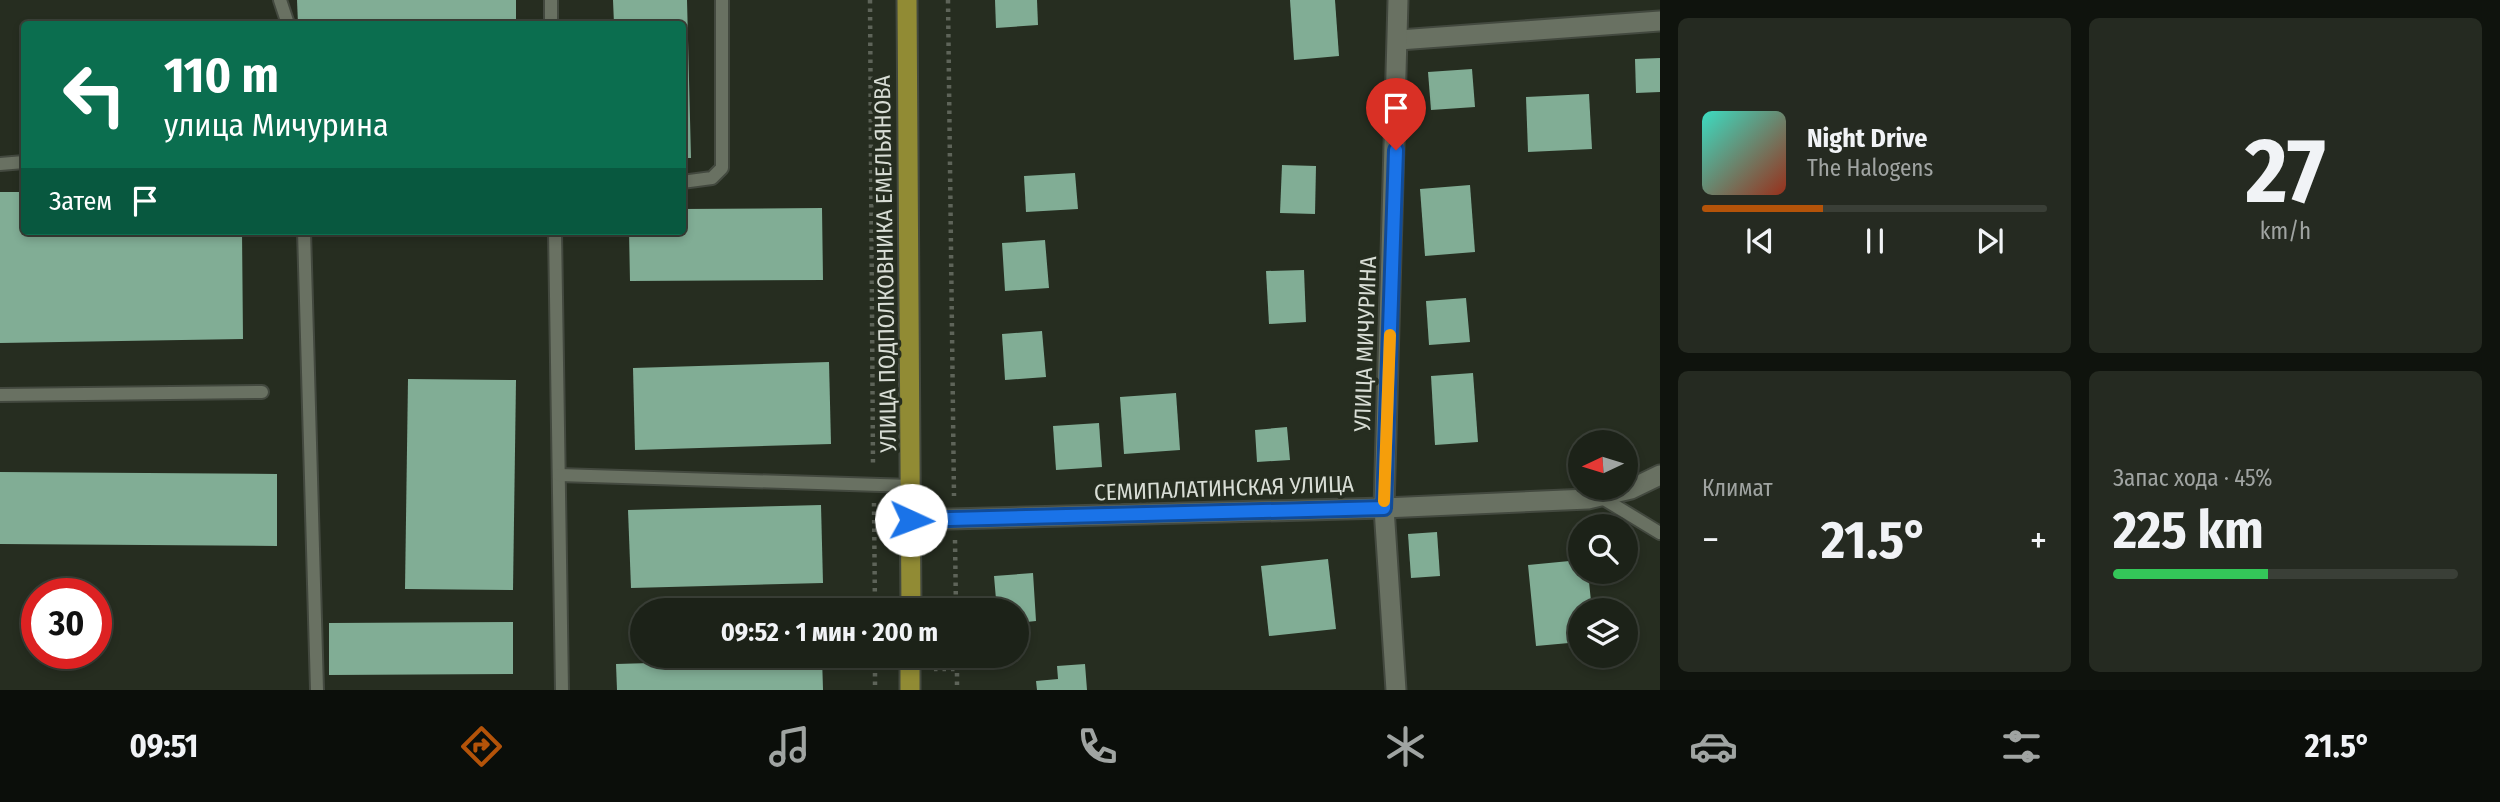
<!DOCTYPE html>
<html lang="ru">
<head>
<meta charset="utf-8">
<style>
  body { margin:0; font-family:"Fira Sans Condensed",sans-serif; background:#252a21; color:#f1f3f6; height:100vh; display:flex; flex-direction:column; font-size:26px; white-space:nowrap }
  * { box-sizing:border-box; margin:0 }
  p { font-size:23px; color:#a0a4a2 }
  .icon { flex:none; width:38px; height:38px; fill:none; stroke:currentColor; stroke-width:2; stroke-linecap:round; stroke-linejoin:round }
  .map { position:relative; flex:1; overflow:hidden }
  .side { display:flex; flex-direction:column; gap:18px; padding:18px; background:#0f130d; width:840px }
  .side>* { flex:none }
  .banner { position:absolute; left:21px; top:21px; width:665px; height:214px; border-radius:7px; box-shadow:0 4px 10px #0003,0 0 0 2px #3a3f37; background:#0b6e4f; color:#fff; overflow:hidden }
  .needle { width:46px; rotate:266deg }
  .tools { position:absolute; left:1568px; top:430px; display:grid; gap:14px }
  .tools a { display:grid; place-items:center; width:70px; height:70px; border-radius:50%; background:#1c2218; box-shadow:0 4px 10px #0003,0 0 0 2px #3a3f37; font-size:35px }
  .speed { position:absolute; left:21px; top:578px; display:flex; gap:14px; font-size:35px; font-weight:700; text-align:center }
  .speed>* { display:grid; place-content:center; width:91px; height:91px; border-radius:50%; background:#1c2218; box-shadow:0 4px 10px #0003,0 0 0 2px #3a3f37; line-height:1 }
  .speed .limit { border:10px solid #d22; background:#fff; color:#111 }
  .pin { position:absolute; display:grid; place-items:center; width:60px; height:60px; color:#fff; margin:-72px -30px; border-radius:50% 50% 50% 0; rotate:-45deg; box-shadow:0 0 7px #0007 }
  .pin .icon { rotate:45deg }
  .me { position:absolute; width:77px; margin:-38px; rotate:92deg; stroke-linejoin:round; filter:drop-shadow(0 0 5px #0008) }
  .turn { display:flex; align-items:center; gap:24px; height:147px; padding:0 28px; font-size:32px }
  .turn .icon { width:91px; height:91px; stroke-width:2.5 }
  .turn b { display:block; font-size:49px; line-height:60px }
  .then { display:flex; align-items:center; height:66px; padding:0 28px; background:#0003; gap:14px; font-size:26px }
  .big { font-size:52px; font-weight:700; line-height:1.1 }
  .side .widget { flex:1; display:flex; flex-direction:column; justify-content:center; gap:10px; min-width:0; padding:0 24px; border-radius:10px; background:#252a21 }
  .side .dial { align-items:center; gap:0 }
  .dial b { font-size:91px; line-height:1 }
  .song { display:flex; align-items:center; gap:21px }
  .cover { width:84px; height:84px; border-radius:10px; background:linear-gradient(135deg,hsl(170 70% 55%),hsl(10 70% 35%)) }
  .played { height:7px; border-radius:4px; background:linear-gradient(90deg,#b45309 35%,#3a3f37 35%) }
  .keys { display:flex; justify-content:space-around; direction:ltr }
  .heat { display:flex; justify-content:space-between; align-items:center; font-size:38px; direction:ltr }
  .charge { height:10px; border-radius:5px; background:linear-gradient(90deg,#34c759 45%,#3a3f37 0) }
  .side .tiles { flex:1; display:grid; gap:18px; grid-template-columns:repeat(2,1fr) }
  .trip { position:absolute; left:630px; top:598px; width:399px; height:70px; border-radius:35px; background:#1c2218; box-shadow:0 4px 10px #0003,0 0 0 2px #3a3f37; font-weight:700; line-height:70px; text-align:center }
  .dock { display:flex; height:112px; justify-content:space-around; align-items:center; background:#0b0e0a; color:#a0a4a2 }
  .dock .icon { width:49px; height:49px }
  .dock .selected { color:#b45309 }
  .dock b { font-size:32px; color:#f1f3f6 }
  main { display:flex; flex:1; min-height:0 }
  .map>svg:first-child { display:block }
  .building { fill:#81ad95 }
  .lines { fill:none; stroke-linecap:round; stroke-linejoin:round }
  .service-casing { stroke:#43493f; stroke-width:16 }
  .minor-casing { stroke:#43493f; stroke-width:23 }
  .primary-casing { stroke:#43493f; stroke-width:23 }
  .path { stroke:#5e6459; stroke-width:4.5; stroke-dasharray:3.5 5; stroke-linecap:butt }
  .service { stroke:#697162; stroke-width:12 }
  .minor { stroke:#697162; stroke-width:19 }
  .primary { stroke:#918b34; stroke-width:19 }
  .route-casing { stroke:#114b97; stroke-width:18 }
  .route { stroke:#1a73e8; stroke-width:12 }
  .slow { stroke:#f59e0b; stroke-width:12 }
  .labels { text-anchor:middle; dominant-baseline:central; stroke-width:7; stroke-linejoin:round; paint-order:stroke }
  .street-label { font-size:23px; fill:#d8ddd5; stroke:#262d20 }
</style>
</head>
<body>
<main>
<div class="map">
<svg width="1660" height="690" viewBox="0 0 1660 690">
  <rect width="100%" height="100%" fill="#262d20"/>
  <g class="building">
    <polygon points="297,0 516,0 516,22 298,24"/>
    <polygon points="613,0 687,0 691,158 682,158 682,24 614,24"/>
    <polygon points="995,0 1037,0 1038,25 996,28"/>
    <polygon points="1290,0 1335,0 1339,56 1294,60"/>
    <polygon points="1660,58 1660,92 1636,93 1635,59"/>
    <polygon points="1472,69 1475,107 1431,110 1428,72"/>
    <polygon points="1589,94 1592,149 1528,152 1526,97"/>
    <polygon points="1282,165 1316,166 1315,214 1280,213"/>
    <polygon points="1075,173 1078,209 1026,212 1024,176"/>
    <polygon points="1470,185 1475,252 1425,256 1420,189"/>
    <polygon points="0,192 24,192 24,231 242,231 243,339 0,343"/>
    <polygon points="822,208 823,280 630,281 629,231 682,231 682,209"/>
    <polygon points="1045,240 1049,288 1005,291 1002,243"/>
    <polygon points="1304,270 1306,322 1269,324 1266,271"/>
    <polygon points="1466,298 1470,342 1429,345 1426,301"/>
    <polygon points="1042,331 1046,377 1005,380 1002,334"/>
    <polygon points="829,362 831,444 635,450 633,368"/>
    <polygon points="1473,373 1478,442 1435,445 1431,376"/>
    <polygon points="408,379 516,380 513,590 405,589"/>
    <polygon points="1176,393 1180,450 1124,454 1120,397"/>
    <polygon points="1099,423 1102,467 1056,470 1053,426"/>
    <polygon points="1287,427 1290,460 1257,462 1255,430"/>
    <polygon points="0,472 277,474 277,546 0,544"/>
    <polygon points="821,505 823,583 631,588 628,510"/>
    <polygon points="1437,532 1440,576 1411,578 1408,534"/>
    <polygon points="1328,559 1336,629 1269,636 1261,566"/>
    <polygon points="1580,560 1580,572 1588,572 1592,611 1580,611 1580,642 1536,646 1528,565"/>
    <polygon points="1033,573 1036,621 1017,623 1017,611 997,611 994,576"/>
    <polygon points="513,622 513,674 329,675 329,623"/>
    <polygon points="822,658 823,690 617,690 616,664"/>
    <polygon points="1085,664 1087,690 1037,690 1036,681 1058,679 1057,666"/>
  </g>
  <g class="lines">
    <defs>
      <g id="service">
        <polyline points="280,0 288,24"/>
        <polyline points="551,0 551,24"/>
        <polyline points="0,164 24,162"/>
        <polyline points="682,182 712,178 722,168 722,0"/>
        <polyline points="304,231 317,690"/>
        <polyline points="555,231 562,690"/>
        <polyline points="0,395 262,392"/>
        <polyline points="559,475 912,486"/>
        <polyline points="1599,496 1660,533"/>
      </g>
      <g id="minor">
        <polyline points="1399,40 1660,21"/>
        <polyline points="911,520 1384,508 1588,499 1631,489 1660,475"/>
        <polyline points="1396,690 1384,508 1398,0"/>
      </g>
      <g id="primary">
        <polyline points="907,0 911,611"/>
        <polyline points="910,690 910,656"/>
      </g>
    </defs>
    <use href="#service" class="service-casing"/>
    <use href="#minor" class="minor-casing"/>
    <use href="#primary" class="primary-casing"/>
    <g class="path">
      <polyline points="870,0 873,466"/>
      <polyline points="948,0 954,496"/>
      <polyline points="874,503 875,611"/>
      <polyline points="955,540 956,611"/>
      <polyline points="875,656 875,690"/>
      <polyline points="957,656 957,690"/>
      <polyline points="934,669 957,669"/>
    </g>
    <use href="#service" class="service"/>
    <use href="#minor" class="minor"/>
    <use href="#primary" class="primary"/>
  </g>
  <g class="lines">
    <defs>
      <polyline id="route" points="911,520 1384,508 1396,150"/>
    </defs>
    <use href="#route" class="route-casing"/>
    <use href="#route" class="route"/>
    <polyline class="slow" points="1384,501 1390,335"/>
  </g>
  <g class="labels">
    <g class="street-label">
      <text transform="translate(885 264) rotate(-91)">УЛИЦА ПОДПОЛКОВНИКА ЕМЕЛЬЯНОВА</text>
      <text transform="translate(1365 344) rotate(-88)">УЛИЦА МИЧУРИНА</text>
      <text transform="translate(1224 488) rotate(-2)">СЕМИПАЛАТИНСКАЯ УЛИЦА</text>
    </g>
  </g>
</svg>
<div class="tools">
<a><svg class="needle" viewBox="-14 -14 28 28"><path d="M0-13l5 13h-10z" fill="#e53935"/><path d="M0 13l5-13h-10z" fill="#a0a4a2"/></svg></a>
<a><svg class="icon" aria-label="search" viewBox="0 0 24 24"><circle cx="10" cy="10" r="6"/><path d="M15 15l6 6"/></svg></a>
<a><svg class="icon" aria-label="layers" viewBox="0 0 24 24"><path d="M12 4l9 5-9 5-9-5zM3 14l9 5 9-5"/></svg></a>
</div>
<div class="speed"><div class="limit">30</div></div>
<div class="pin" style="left:1396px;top:150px;background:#d93025"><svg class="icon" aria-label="arrive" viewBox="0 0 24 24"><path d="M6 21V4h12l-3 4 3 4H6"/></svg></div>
<svg class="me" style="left:911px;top:520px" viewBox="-20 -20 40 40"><circle r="19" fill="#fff"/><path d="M0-13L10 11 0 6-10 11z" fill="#1a73e8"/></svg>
<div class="trip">09:52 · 1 мин · 200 m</div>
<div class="banner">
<div class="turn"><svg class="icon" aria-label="left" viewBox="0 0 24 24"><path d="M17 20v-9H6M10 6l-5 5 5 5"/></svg><div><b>110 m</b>улица Мичурина</div></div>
<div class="then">Затем<svg class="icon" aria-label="arrive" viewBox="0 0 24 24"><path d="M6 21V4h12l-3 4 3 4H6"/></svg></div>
</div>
</div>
<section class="side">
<div class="tiles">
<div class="widget">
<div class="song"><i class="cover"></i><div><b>Night Drive</b><p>The Halogens</p></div></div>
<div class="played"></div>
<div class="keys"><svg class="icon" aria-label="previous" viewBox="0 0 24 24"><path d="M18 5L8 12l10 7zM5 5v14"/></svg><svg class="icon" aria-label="pause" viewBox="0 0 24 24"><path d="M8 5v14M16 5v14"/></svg><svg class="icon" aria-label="next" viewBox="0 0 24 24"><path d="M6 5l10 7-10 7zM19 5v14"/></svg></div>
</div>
<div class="widget dial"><b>27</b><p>km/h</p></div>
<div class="widget"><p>Климат</p>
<div class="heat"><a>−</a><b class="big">21.5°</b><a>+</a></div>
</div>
<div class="widget"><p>Запас хода · 45%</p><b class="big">225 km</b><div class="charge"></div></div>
</div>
</section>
</main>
<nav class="dock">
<b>09:51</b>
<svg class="icon selected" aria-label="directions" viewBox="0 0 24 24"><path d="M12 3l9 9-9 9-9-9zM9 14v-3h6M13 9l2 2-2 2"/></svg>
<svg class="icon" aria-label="music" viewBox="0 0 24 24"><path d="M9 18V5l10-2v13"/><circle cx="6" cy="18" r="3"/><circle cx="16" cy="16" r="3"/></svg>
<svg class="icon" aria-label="phone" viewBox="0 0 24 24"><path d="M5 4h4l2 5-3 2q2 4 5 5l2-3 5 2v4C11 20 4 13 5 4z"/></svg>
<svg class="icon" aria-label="climate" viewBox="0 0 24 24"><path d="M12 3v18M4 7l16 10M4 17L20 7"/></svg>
<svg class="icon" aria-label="car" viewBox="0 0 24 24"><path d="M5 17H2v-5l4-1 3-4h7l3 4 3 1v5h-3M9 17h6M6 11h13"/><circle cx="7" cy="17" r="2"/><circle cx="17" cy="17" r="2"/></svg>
<svg class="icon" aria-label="filters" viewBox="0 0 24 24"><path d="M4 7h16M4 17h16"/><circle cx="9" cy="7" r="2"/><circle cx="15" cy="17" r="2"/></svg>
<b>21.5°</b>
</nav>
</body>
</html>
